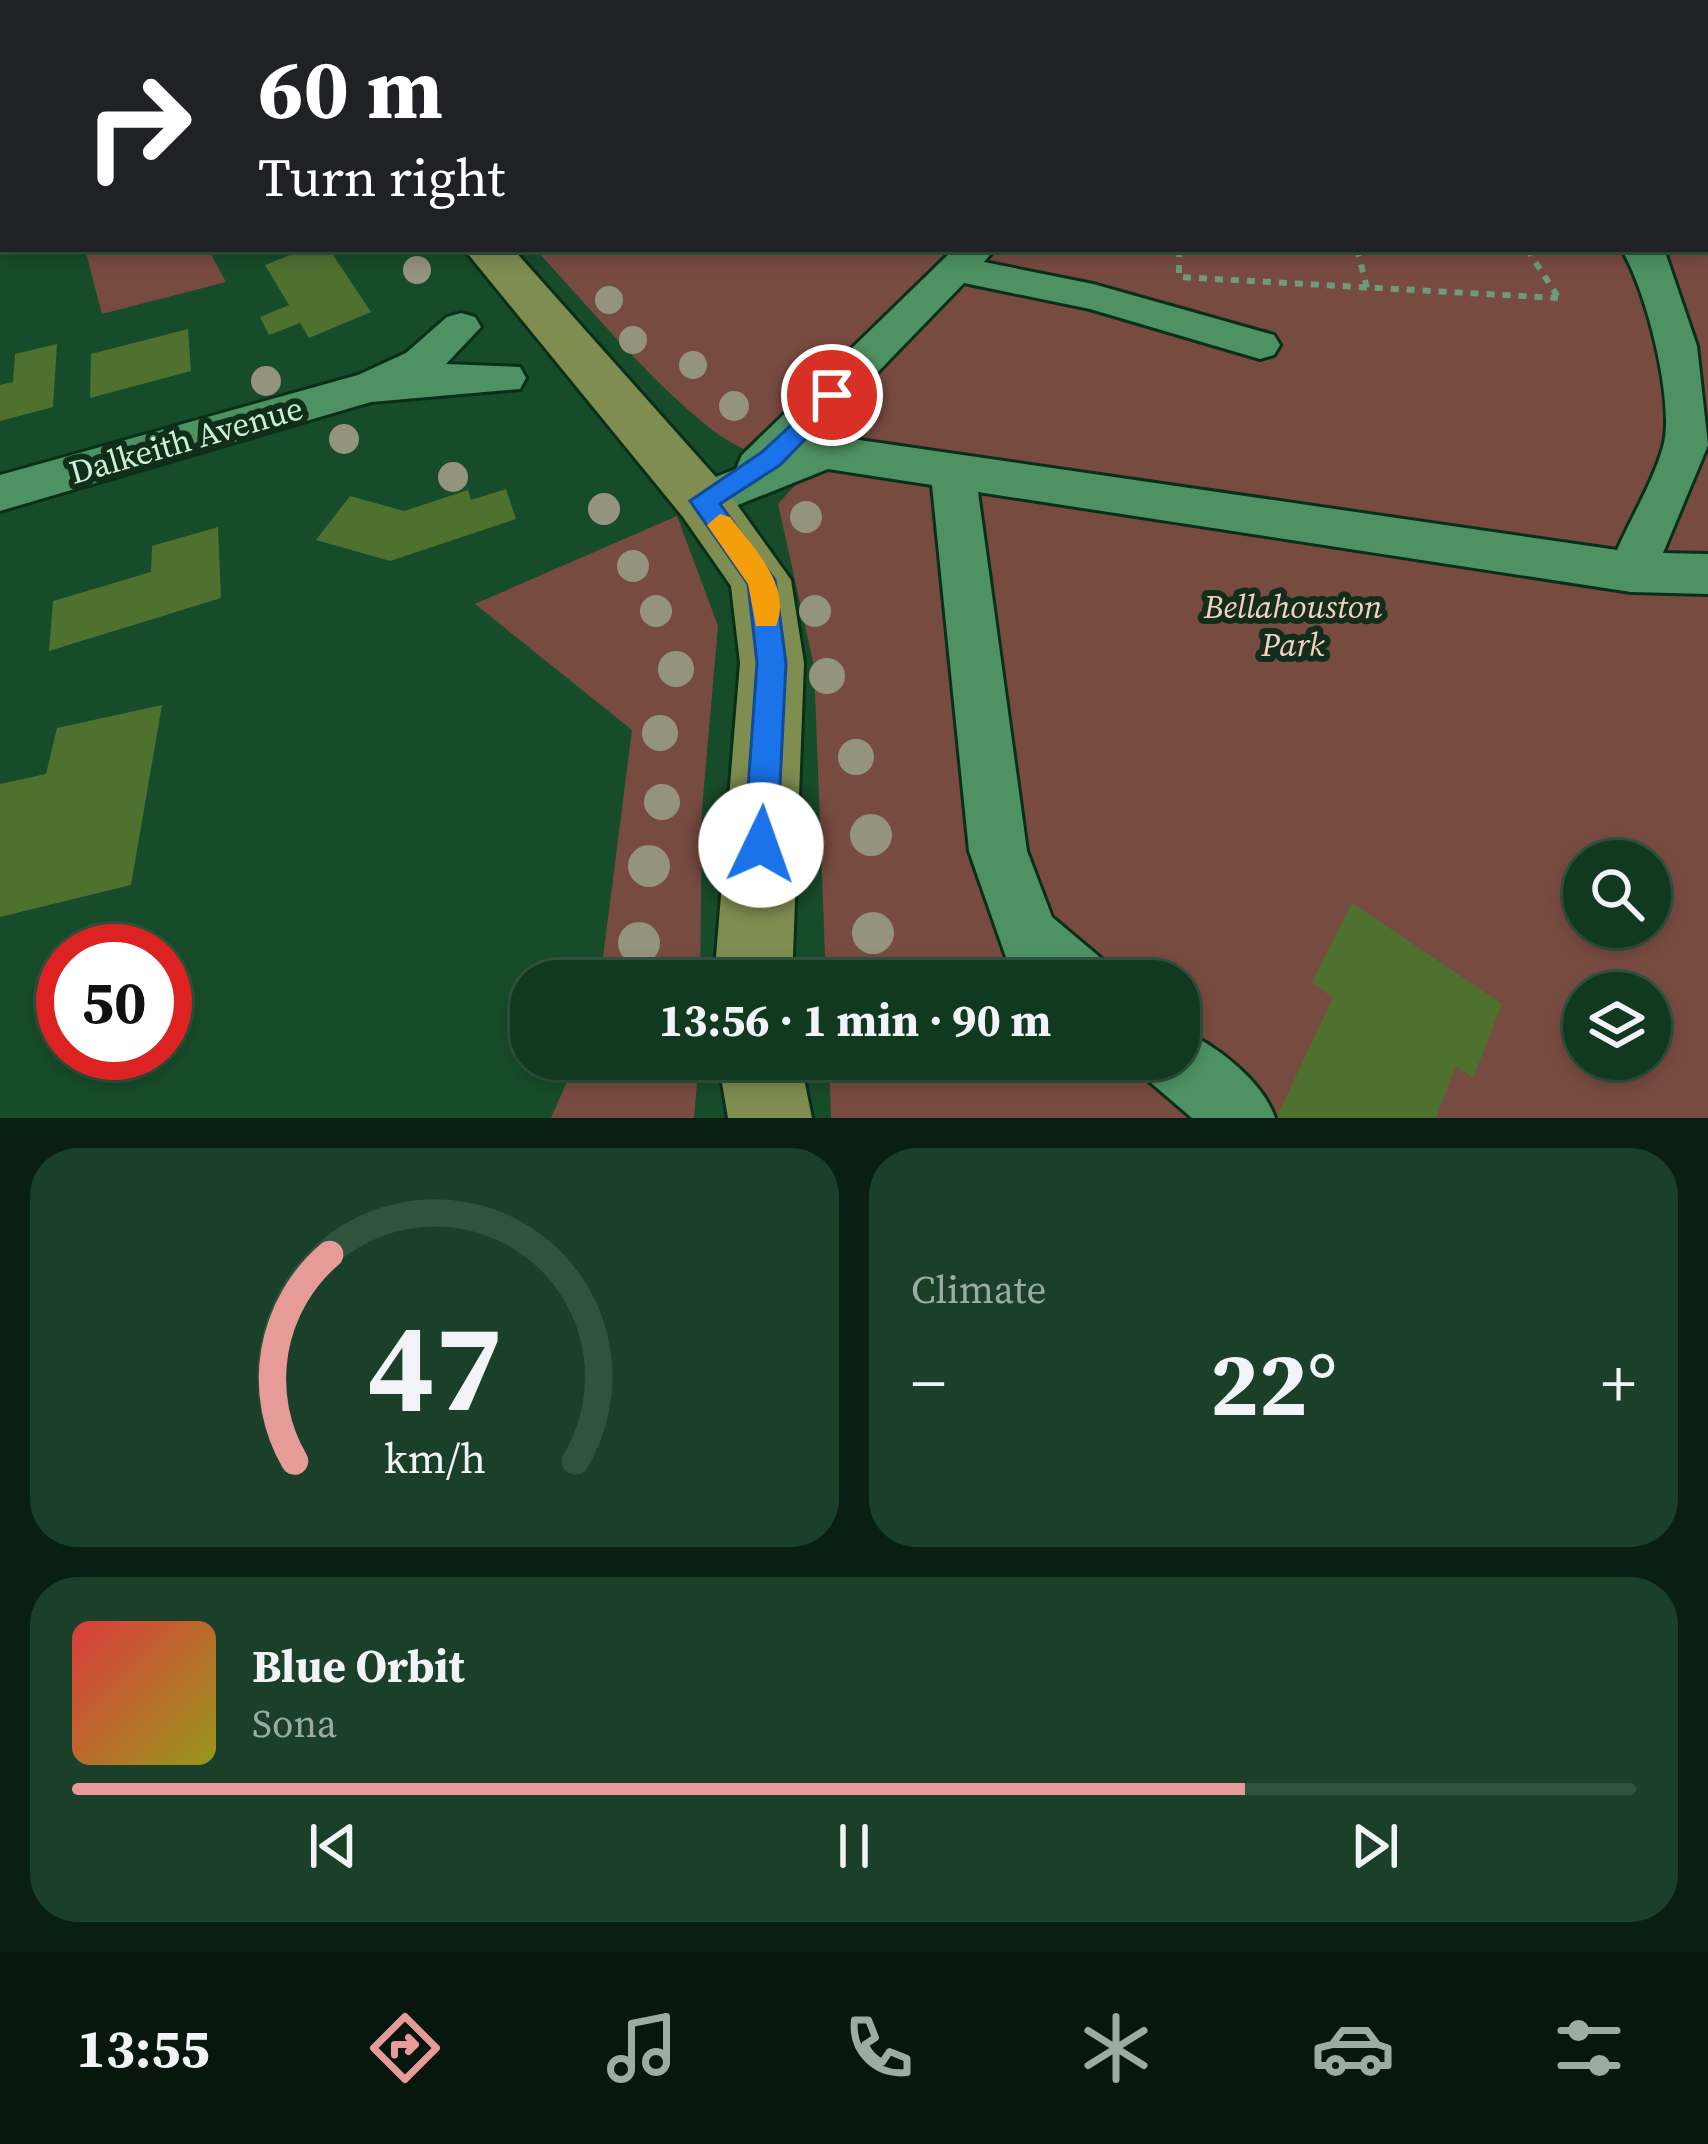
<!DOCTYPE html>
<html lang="en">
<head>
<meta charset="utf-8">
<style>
  body { margin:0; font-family:"Source Serif 4",serif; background:#1a4029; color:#f1f3f6; height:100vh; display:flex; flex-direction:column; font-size:45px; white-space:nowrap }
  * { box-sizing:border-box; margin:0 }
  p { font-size:39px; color:#9caca5 }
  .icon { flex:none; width:66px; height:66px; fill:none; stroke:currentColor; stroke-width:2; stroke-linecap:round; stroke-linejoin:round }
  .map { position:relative; height:1118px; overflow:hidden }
  .details { display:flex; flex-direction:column; gap:30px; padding:30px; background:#091f12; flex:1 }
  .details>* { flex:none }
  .hud { position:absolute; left:0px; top:0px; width:1710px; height:252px; box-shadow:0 6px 18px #0003,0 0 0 3px #30533e; background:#202124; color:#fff; overflow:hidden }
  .tools { position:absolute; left:1563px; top:840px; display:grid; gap:24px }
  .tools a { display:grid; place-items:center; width:108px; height:108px; border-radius:50%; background:#113920; box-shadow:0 6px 18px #0003,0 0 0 3px #30533e; font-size:60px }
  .speed { position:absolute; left:36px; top:924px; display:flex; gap:24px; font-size:60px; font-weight:700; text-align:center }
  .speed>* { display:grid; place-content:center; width:156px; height:156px; border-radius:50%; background:#113920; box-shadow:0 6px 18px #0003,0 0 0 3px #30533e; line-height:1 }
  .speed .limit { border:18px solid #d22; background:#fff; color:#111 }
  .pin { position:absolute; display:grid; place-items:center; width:102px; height:102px; color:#fff; margin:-51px; border:6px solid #fff; border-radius:50%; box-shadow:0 3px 12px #0007 }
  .me { position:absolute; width:132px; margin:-66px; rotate:3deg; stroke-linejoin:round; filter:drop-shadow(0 0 9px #0008) }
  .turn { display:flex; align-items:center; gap:42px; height:252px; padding:0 60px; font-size:54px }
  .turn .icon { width:156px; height:156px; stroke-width:2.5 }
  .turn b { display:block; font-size:84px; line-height:102px }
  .big { font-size:90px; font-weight:700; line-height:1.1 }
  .details .widget { flex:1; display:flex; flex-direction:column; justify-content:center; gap:18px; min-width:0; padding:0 42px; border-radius:48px; background:#1a4029 }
  .details .dial { align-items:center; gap:0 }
  .dial svg { height:312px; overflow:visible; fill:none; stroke:#30533e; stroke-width:7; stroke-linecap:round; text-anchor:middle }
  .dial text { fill:#f1f3f6; stroke:none }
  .song { display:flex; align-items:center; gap:36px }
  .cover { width:144px; height:144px; border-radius:18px; background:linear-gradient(135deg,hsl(0 70% 55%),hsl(60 70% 35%)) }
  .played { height:12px; border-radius:6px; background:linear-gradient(90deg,#e69b98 75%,#30533e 75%) }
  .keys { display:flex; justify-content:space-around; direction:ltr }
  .heat { display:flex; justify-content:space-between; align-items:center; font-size:66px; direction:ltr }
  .details .tiles { flex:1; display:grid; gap:30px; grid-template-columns:1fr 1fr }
  .widget:last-child { grid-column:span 2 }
  .trip { position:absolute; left:510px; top:960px; width:690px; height:120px; border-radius:48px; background:#113920; box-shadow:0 6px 18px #0003,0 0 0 3px #30533e; font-weight:700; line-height:120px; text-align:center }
  .menu { display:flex; height:192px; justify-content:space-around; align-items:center; background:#07170d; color:#9caca5 }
  .menu .icon { width:84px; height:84px }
  .menu .active { color:#e69b98 }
  .menu b { font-size:54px; color:#f1f3f6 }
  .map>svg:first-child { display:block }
  .green { fill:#784b41; fill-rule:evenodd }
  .building { fill:#4e7130 }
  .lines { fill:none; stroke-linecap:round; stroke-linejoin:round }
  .minor-casing { stroke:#0a2f18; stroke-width:6 }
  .major-casing { stroke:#0a2f18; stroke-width:6 }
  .path { stroke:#6e9b7c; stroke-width:6; stroke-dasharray:8 8; stroke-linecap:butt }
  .minor { fill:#4e9263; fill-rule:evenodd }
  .major { fill:#7f8d50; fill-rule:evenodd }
  .tree { fill:#94937e }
  .route { fill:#1a73e8; stroke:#114b97; stroke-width:3 }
  .slow { fill:#f59e0b }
  .labels { text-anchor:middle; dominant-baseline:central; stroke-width:12; stroke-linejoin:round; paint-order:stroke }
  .street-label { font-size:33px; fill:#cdf0d5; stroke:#112e1b }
  .park-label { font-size:33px; font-style:italic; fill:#fbcdc3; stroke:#112e1b }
</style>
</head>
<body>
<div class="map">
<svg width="1708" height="1118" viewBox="0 0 1708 1118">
  <rect width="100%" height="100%" fill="#174c2a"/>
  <g class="green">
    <path d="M311 0H1708V1118H831L829 1059H1179V981H826L814 666 778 504 797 483C766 454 740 452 711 429 646 377 592 310 535 249H1707V3ZM1584 861H1650V927H1584ZM1584 993H1650V1059H1584Z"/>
    <polygon points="85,249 208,249 226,282 102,314"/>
    <polygon points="677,516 718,626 702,809 700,981 600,981 632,730 475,604"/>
    <polygon points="577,1059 699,1059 694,1118 551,1118"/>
  </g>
  <g class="building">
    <polygon points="305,249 329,249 371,312 309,338 300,323 269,335 260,317 289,305 265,265"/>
    <polygon points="188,329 191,371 90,398 91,354"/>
    <polygon points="57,344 53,407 0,421 0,385 13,382 15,354"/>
    <polygon points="506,489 516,519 390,561 316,540 350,496 404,511 468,490 471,500"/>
    <polygon points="218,527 221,598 49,651 53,601 151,572 152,546"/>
    <polygon points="162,705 131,885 0,917 0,784 46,774 57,728"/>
    <polygon points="1352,903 1502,1004 1473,1078 1456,1066 1436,1118 1276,1118 1333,998 1312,982"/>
  </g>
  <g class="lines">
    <defs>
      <g id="minor">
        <rect x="1047" y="0" width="28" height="3"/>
        <rect x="1707" y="84" width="1" height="20"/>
        <path d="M954 249H995L984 262 1093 284 1274 335 1280 345 1274 355 1260 359 1090 309 964 283 813 439 825 435 1617 550C1632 516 1653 482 1663 447 1676 404 1645 285 1621 249H1664L1697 346 1708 445 1663 553 1708 554V594L1631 592 978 492 1027 851 1052 917 1102 959 1111 981H1032L1007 960 969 851 932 485 828 469 703 519 687 514 680 501 687 488 736 469 742 455Z"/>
        <polygon points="461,313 475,317 481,327 446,364 520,367 526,378 520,389 371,402 0,511 0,475 358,375 406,353 447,317"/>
        <path d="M1179 1029C1215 1044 1263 1081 1275 1118H1192L1150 1082 1140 1059H1179Z"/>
      </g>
      <g id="major">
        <polygon points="261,0 297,0 299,3 263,3"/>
        <polygon points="464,249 513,249 723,485 791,580 804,663 792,981 714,981 740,663 731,586 683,517"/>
        <polygon points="718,1059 800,1059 812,1118 728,1118"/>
      </g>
    </defs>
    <use href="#minor" class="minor-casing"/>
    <use href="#major" class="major-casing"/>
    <g class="path">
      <polyline points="1179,249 1179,277 1558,298"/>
      <polyline points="1357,249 1367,288"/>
      <polyline points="1527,249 1558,297"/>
      <polyline points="1690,250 1708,251"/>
    </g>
    <use href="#minor" class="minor"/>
    <use href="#major" class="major"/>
  </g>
  <g class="tree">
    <circle cx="417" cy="270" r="14"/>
    <circle cx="609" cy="300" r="14"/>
    <circle cx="633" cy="340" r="14"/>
    <circle cx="693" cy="365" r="14"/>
    <circle cx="266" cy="381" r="15"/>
    <circle cx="734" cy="406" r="15"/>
    <circle cx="344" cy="439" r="15"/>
    <circle cx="453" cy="477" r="15"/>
    <circle cx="604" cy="509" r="16"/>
    <circle cx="806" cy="517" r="16"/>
    <circle cx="633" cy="566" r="16"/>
    <circle cx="656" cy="611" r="16"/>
    <circle cx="815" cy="611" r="16"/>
    <circle cx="676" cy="669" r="18"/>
    <circle cx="827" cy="676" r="18"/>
    <circle cx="660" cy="733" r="18"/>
    <circle cx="856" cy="757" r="18"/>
    <circle cx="662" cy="802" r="18"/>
    <circle cx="871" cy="835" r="21"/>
    <circle cx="649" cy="866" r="21"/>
    <circle cx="873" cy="933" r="21"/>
    <circle cx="639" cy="943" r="21"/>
  </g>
  <polygon class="route" points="832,387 845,395 841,402 780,465 720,504 775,580 786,663 777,845 772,856 761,861 749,856 744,845 757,663 748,584 690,501 762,452"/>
  <path class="slow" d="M720 514 730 517C752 546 793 586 776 626H756L748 584 707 525Z"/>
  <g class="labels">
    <g class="street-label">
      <text transform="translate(186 440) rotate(-16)">Dalkeith Avenue</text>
    </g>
    <g class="park-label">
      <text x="1293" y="606">Bellahouston<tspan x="1293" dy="38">Park</tspan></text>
    </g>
  </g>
</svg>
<div class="tools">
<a><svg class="icon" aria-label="search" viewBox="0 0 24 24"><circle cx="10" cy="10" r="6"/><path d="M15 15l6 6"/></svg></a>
<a><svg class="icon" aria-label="layers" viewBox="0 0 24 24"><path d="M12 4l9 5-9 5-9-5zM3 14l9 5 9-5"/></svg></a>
</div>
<div class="speed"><div class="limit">50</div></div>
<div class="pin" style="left:832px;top:395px;background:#d93025"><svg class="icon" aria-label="arrive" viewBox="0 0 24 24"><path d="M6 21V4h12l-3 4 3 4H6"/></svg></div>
<svg class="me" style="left:761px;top:845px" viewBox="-20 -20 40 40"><circle r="19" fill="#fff"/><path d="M0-13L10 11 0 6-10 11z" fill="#1a73e8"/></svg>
<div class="trip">13:56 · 1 min · 90 m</div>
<div class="hud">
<div class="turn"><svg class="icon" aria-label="right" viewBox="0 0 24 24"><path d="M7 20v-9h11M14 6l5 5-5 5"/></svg><div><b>60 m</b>Turn right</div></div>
</div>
</div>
<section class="details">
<div class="tiles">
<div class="widget dial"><svg viewBox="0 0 100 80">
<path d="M14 69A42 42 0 1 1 86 69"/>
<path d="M14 69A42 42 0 0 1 23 16" stroke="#e69b98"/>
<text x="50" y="56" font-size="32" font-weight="700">47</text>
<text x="50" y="72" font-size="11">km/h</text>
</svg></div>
<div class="widget"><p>Climate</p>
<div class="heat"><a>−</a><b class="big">22°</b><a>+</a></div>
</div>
<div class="widget">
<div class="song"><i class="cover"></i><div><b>Blue Orbit</b><p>Sona</p></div></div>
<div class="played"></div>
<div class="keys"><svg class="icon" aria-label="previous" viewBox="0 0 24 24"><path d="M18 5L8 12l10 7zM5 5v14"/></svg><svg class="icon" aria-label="pause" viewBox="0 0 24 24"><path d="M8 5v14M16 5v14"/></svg><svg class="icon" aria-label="next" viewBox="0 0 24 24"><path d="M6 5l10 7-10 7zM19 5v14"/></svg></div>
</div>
</div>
</section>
<nav class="menu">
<b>13:55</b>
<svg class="icon active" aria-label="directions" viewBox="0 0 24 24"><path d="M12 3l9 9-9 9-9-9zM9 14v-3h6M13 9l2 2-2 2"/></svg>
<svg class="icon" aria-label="music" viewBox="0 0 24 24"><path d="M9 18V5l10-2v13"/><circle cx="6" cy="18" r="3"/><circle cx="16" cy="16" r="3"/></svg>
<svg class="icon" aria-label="phone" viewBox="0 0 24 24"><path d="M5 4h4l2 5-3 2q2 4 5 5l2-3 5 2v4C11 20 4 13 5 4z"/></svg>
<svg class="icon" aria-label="climate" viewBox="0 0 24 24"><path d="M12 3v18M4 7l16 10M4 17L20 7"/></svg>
<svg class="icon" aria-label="car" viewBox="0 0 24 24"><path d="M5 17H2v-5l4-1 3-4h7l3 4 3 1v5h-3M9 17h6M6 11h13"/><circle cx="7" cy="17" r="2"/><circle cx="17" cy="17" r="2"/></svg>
<svg class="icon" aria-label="filters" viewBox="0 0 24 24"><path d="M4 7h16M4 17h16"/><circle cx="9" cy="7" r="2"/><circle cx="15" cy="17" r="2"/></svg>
</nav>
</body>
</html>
